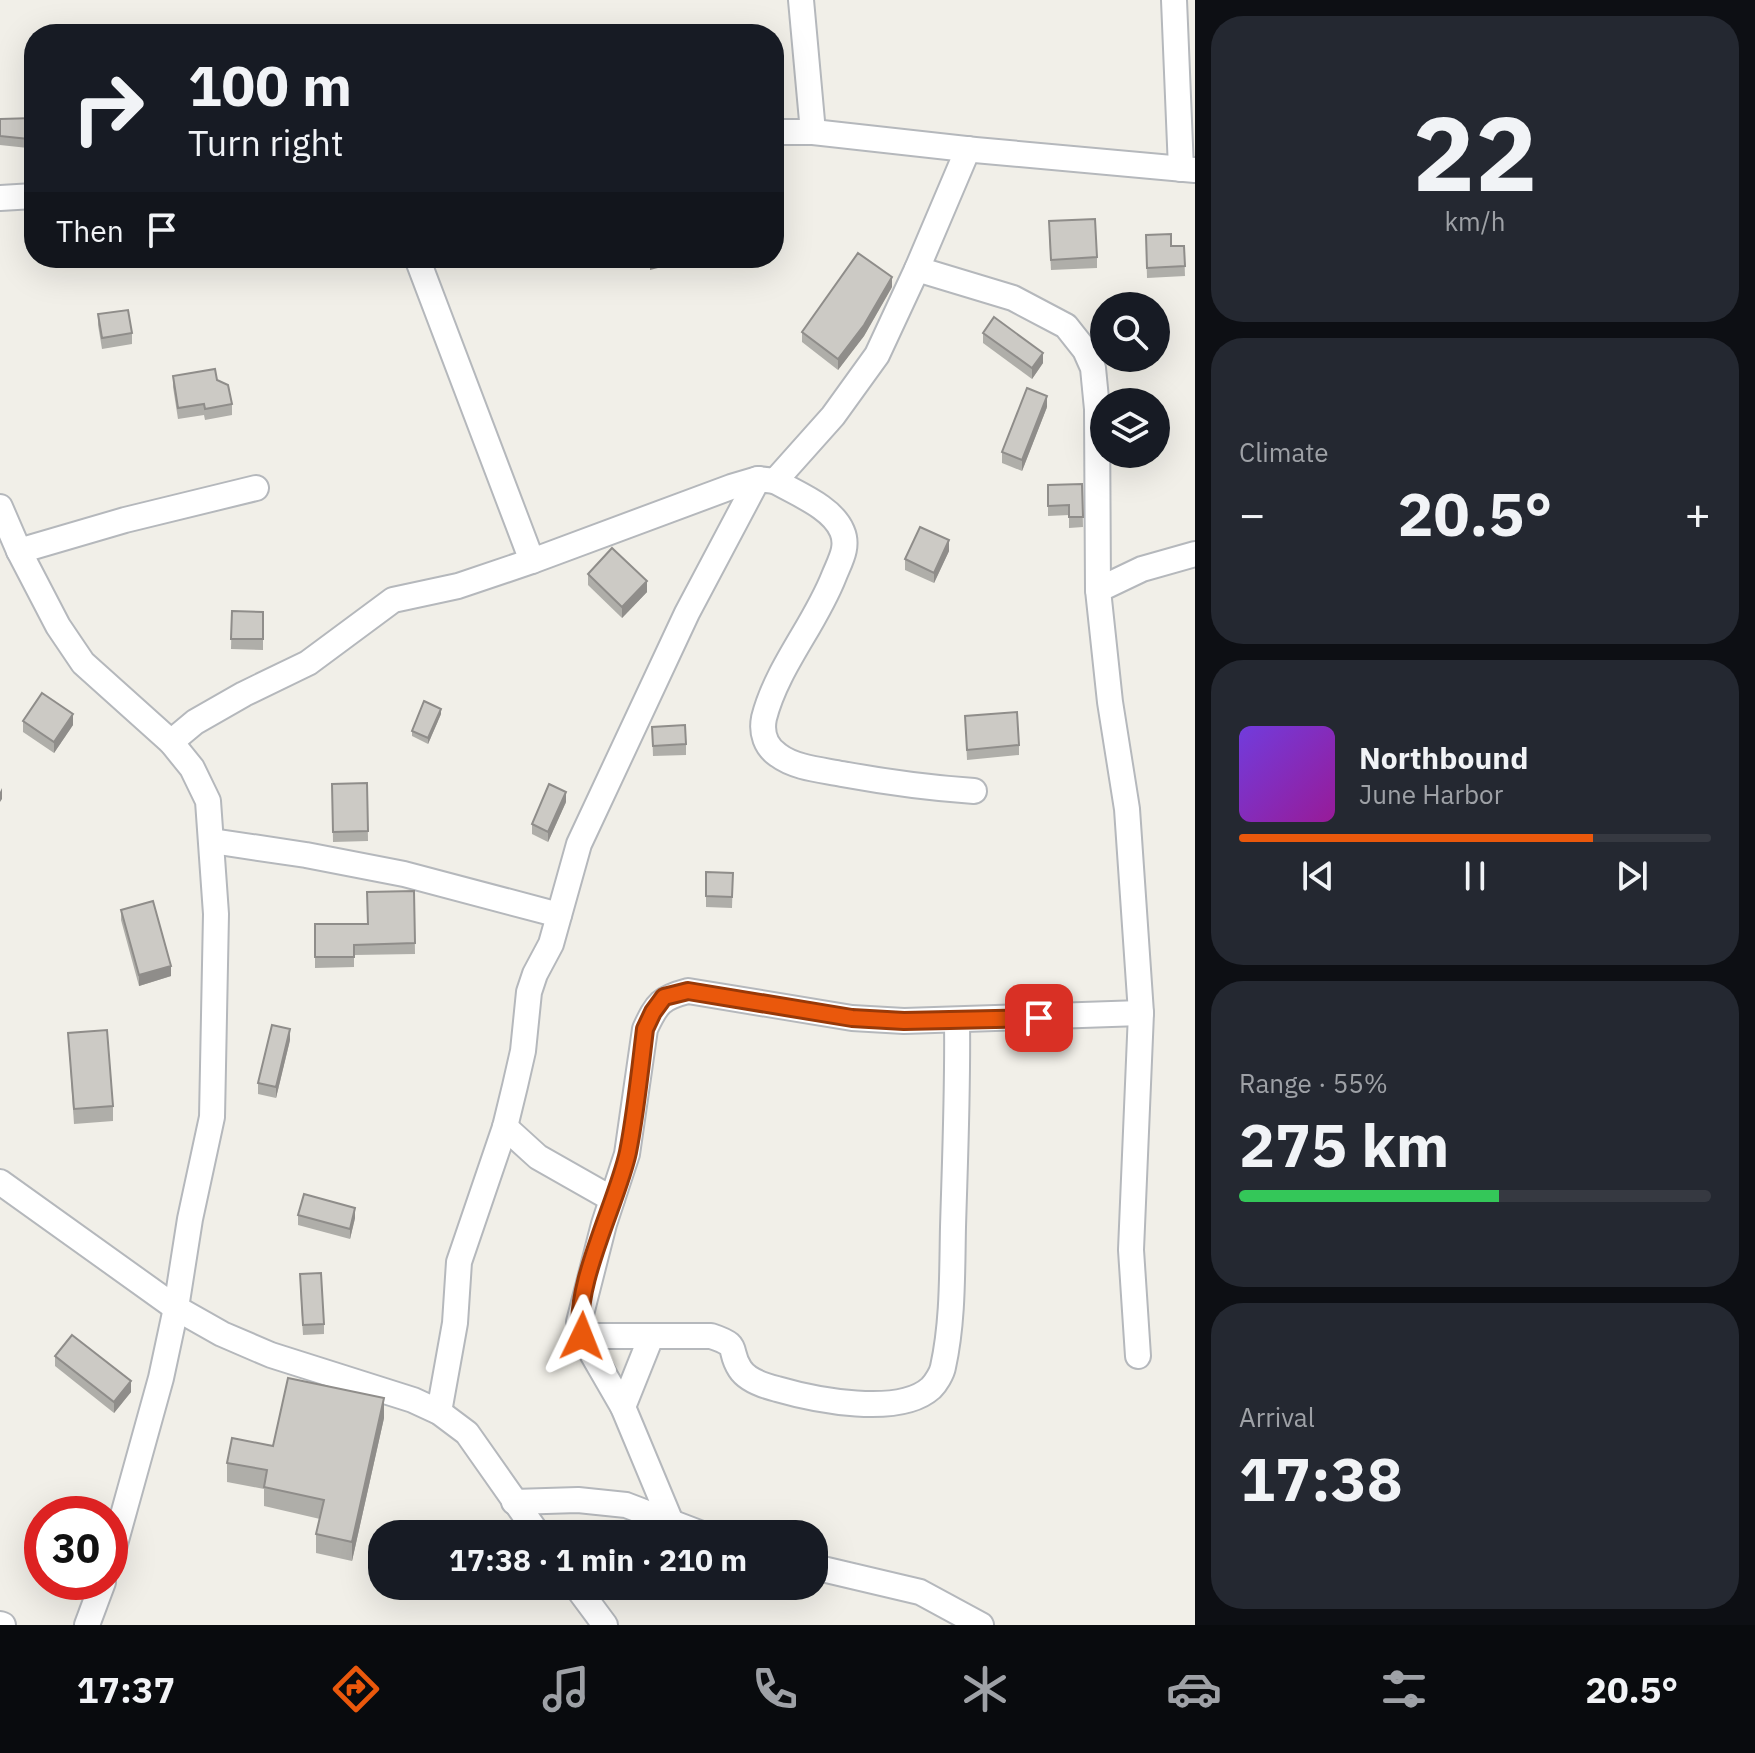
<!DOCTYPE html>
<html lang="en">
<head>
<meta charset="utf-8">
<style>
  body { margin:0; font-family:"IBM Plex Sans",sans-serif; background:#242831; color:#f1f3f6; height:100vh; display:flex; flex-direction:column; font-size:30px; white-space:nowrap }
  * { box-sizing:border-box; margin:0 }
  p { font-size:26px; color:#9ea1a6 }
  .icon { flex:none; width:44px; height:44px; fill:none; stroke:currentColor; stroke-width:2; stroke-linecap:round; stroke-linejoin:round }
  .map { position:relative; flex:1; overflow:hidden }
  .drawer { display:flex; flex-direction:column; gap:16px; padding:16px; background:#0d0f14; width:560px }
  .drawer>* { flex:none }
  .top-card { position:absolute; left:24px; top:24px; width:760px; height:244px; border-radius:32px; box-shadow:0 8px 32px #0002; background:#171b24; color:#f1f3f6; overflow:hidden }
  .fabs { position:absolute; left:1090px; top:292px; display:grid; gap:16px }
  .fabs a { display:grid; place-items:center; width:80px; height:80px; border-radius:50%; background:#171b24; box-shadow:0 8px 32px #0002; font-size:40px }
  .speed { position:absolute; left:24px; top:1496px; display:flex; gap:16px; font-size:40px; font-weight:700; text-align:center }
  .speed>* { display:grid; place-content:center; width:104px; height:104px; border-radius:50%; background:#171b24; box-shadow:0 8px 32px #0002; line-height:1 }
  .speed .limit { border:12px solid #d22; background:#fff; color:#111 }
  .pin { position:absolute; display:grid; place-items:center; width:68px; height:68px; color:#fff; margin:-34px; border-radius:16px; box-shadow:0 4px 12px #0006 }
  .me { position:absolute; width:88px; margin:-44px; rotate:2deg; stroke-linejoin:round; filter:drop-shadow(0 0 6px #0008) }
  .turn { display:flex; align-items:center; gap:28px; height:168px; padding:0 32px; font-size:36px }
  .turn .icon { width:104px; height:104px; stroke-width:2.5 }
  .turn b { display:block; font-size:56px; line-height:68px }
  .then { display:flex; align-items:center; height:76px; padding:0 32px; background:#0003; gap:16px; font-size:30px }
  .big { font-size:60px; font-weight:700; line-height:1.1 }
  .drawer .tile { flex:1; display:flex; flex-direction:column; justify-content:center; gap:12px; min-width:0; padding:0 28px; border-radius:32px; background:#242831 }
  .drawer .dial { align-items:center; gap:0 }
  .dial b { font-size:104px; line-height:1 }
  .song { display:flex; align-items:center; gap:24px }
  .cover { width:96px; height:96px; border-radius:12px; background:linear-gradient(135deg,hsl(260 70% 55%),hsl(300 70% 35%)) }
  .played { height:8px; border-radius:4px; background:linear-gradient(90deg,#ea580c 75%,#363941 75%) }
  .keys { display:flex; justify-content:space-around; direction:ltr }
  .heat { display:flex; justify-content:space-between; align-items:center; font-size:44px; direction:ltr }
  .charge { height:12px; border-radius:6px; background:linear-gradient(90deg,#34c759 55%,#363941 0) }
  .trip { position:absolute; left:368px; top:1520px; width:460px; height:80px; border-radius:32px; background:#171b24; box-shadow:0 8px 32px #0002; font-weight:700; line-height:80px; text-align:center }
  .tab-bar { display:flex; height:128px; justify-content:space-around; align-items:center; background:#090b0e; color:#9ea1a6 }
  .tab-bar .icon { width:56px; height:56px }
  .tab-bar .active { color:#ea580c }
  .tab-bar b { font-size:36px; color:#f1f3f6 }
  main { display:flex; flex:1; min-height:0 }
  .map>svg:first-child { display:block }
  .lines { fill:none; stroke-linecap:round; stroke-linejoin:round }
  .minor-casing { stroke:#b5b8bc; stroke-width:28 }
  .minor { stroke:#fff; stroke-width:24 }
  .wall { fill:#afaea9 }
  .shaded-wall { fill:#8f8d8a }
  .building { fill:#cccac5; stroke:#8f8d8a; stroke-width:2 }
  .route-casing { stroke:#983908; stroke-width:20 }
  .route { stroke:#ea580c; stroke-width:14 }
</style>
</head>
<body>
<main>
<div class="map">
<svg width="1195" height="1625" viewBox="0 0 1195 1625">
  <rect width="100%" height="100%" fill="#f1efe8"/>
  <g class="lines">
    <defs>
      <g id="minor">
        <polyline points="801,0 813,132"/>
        <polyline points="1174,0 1181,169"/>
        <polyline points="774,132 813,132 975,150 1195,170"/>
        <polyline points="0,198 34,196"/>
        <polyline points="417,258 532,561"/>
        <polyline points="917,269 1013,298 1066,326 1085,350 1093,368 1097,409 1098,590 1110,702 1127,809 1141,1013 1131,1250 1138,1356"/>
        <path d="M775 481C797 494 832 507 842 531 849 547 840 561 834 576 815 625 777 667 764 718 761 733 766 747 778 755 795 768 822 770 842 774 886 782 929 788 974 791"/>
        <polyline points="0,507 19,551 58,626 83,663 171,742 192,768 208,801 216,914 212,1117 190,1219 176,1308 161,1378 110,1562"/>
        <polyline points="19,551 125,520 256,488"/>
        <polyline points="1098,590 1142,569 1195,554"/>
        <polyline points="171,742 195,722 244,694 308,663 393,600 458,586 532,561 731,487 758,479"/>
        <polyline points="212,841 306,855 404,874 559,915"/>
        <polyline points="505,1127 538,1157 612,1199"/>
        <polyline points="0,1182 176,1308 222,1334 271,1355 413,1400 439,1412 467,1433 538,1534"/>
        <path d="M582 1336H711C742 1346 727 1349 740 1369 747 1380 765 1386 777 1389 815 1400 899 1417 931 1388 936 1383 942 1373 943 1367 953 1322 952 1273 953 1227 955 1158 958 1089 957 1020"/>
        <polyline points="623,1407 651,1337"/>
        <polyline points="439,1412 455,1323 459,1262 505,1127 515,1086 523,1051 529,992 535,974 551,944 579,844 687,613 758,479 775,481 833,416 877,355 917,269 968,149"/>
        <polyline points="514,1502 578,1500 626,1505 702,1534"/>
        <path d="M671 1522 623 1407 582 1336 579 1322 604 1224 627 1154 645 1029C657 1003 661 998 688 991L852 1018 904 1021 1141 1013"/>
        <polyline points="814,1567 920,1592 981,1625"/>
        <polyline points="576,1586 605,1625"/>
        <polyline points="0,1624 3,1625"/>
        <polyline points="87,1625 103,1582"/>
      </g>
    </defs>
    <use href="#minor" class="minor-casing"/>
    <use href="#minor" class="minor"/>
  </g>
  <g class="wall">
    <polygon points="34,118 34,161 28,161 28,148 0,145 0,119"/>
    <polygon points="1049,232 1097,257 1097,268 1051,270"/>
    <polygon points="1146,246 1184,246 1185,276 1147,278"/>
    <polygon points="892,287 864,336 838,370 802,342 802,332"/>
    <polygon points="98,314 132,333 132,344 102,349 98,325"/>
    <polygon points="983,333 1043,363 1032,379 983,343"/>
    <polygon points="173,376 217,380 232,404 232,415 205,420 204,415 178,419 173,387"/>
    <polygon points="1047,407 1022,471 1002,463 1002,452"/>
    <polygon points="1082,484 1083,527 1069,528 1069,515 1048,516 1048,485"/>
    <polygon points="949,551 934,583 905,570 905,559"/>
    <polygon points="588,574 647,592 622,618 588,585"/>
    <polygon points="232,611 263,612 263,650 231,649"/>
    <polygon points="441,714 428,744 412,736 412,731"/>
    <polygon points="965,716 1019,745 1019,755 967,760"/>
    <polygon points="23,721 73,725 54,753 23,732"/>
    <polygon points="652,727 686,744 686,755 653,756"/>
    <polygon points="367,783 368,841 333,842 332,784"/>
    <polygon points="566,802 548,842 532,834 532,824"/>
    <polygon points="706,872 733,873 732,908 706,907"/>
    <polygon points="414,891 415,954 354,955 354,967 315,968 315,924 368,924"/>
    <polygon points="121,910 171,976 139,986 121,920"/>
    <polygon points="68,1033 113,1106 113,1121 74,1124"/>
    <polygon points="290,1040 276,1098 258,1094 258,1083"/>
    <polygon points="298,1215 355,1218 350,1239 298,1225"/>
    <polygon points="300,1285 324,1324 324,1334 303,1335"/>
    <polygon points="55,1356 131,1392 114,1413 55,1366"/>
    <polygon points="384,1418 352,1561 316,1553 316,1534 320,1519 264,1506 264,1489 227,1482 227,1463 273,1446"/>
  </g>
  <g class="shaded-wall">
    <polygon points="660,258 694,258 694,259 650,270 650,260"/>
    <polygon points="892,277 892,287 864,336 838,370 838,359"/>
    <polygon points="1043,353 1043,363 1032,379 1032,368"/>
    <polygon points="1047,396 1047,407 1022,471 1022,460"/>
    <polygon points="949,540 949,551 934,583 934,573"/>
    <polygon points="647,581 647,592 622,618 622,607"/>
    <polygon points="441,709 441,714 428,744 428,738"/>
    <polygon points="73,714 73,725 54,753 54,742"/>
    <polygon points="2,788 2,799 0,802 0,792"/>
    <polygon points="566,792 566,802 548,842 548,832"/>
    <polygon points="171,966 171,976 139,986 139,975"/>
    <polygon points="290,1029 290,1040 276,1098 276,1087"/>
    <polygon points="355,1208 355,1218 350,1239 350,1229"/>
    <polygon points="131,1381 131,1392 114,1413 114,1402"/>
    <polygon points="384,1398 384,1418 352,1561 352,1542"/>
  </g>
  <g class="building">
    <polygon points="34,118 34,152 28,152 28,139 0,136 0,119"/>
    <polygon points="1095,219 1097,257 1051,260 1049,221"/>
    <polygon points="1171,234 1171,246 1184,246 1185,266 1147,268 1146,235"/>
    <polygon points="858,253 892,277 864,325 838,359 802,332"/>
    <polygon points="128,310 132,333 102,338 98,314"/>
    <polygon points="994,317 1043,353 1032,368 983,333"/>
    <polygon points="215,369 217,380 228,385 232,404 205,409 204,404 178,408 173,376"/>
    <polygon points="1027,388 1047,396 1022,460 1002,452"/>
    <polygon points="1082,484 1083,517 1069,517 1069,505 1048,506 1048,485"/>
    <polygon points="920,527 949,540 934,573 905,559"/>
    <polygon points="612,548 647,581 622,607 588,574"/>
    <polygon points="232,611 263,612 263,639 231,639"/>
    <polygon points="42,693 73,714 54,742 23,721"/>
    <polygon points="424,701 441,709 428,738 412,731"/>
    <polygon points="1017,712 1019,745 967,750 965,716"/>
    <polygon points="685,725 686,744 653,746 652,727"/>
    <polygon points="367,783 368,831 333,832 332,784"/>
    <polygon points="549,784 566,792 548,832 532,824"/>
    <polygon points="706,872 733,873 732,897 706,896"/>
    <polygon points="414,891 415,943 354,945 354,957 315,957 315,924 368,924 367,892"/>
    <polygon points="153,901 171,966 139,975 121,910"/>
    <polygon points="272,1025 290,1029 276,1087 258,1083"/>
    <polygon points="107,1030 113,1106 74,1109 68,1033"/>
    <polygon points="304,1194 355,1208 350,1229 298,1215"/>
    <polygon points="321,1273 324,1324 303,1325 300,1274"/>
    <polygon points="72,1335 131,1381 114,1402 55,1356"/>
    <polygon points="288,1378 384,1398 352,1542 316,1534 324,1500 264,1487 267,1470 227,1463 232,1438 273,1446"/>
  </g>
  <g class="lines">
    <defs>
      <path id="route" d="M582 1336C571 1290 618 1200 628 1152 636 1111 640 1070 645 1029L653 1012 664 997 688 991 852 1018 904 1021 1039 1018"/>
    </defs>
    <use href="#route" class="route-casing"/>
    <use href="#route" class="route"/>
  </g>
</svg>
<div class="fabs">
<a><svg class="icon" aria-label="search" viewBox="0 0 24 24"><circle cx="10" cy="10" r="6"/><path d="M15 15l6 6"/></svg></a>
<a><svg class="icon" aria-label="layers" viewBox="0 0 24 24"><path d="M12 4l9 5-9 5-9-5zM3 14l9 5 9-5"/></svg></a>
</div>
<div class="speed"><div class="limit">30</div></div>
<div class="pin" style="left:1039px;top:1018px;background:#d93025"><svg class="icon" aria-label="arrive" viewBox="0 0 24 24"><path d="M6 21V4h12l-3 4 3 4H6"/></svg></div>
<svg class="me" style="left:582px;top:1336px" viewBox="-20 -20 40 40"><path d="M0-17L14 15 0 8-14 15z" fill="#ea580c" stroke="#fff" stroke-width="4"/></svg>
<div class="trip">17:38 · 1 min · 210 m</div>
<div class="top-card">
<div class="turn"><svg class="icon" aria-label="right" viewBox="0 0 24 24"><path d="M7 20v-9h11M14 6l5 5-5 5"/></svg><div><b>100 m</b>Turn right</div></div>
<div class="then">Then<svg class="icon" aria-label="arrive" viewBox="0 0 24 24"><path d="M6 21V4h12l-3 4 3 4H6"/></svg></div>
</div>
</div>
<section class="drawer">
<div class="tile dial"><b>22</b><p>km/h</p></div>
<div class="tile"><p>Climate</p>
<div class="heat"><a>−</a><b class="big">20.5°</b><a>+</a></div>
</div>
<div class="tile">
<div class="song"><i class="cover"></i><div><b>Northbound</b><p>June Harbor</p></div></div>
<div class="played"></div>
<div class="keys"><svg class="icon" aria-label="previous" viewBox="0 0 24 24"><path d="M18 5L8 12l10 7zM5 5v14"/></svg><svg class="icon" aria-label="pause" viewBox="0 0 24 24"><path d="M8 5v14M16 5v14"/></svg><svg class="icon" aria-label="next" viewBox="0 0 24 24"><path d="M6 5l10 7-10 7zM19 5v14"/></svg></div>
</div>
<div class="tile"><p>Range · 55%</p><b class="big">275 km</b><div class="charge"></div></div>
<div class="tile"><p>Arrival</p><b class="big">17:38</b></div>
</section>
</main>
<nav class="tab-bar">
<b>17:37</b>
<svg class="icon active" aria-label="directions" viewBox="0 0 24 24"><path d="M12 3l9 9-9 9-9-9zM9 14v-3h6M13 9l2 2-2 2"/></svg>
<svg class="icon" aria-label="music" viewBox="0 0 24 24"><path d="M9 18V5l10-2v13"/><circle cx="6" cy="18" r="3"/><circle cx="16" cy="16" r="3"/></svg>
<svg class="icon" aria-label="phone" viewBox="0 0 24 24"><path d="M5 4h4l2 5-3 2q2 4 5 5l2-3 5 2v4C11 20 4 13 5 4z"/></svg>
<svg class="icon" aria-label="climate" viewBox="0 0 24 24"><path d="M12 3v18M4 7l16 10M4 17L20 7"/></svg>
<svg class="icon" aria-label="car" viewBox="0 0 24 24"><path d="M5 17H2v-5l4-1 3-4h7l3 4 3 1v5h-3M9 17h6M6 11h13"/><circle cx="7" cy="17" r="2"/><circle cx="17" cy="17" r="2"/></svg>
<svg class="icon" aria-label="filters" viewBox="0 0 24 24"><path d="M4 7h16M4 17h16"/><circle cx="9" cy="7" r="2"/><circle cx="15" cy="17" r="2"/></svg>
<b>20.5°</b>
</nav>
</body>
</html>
